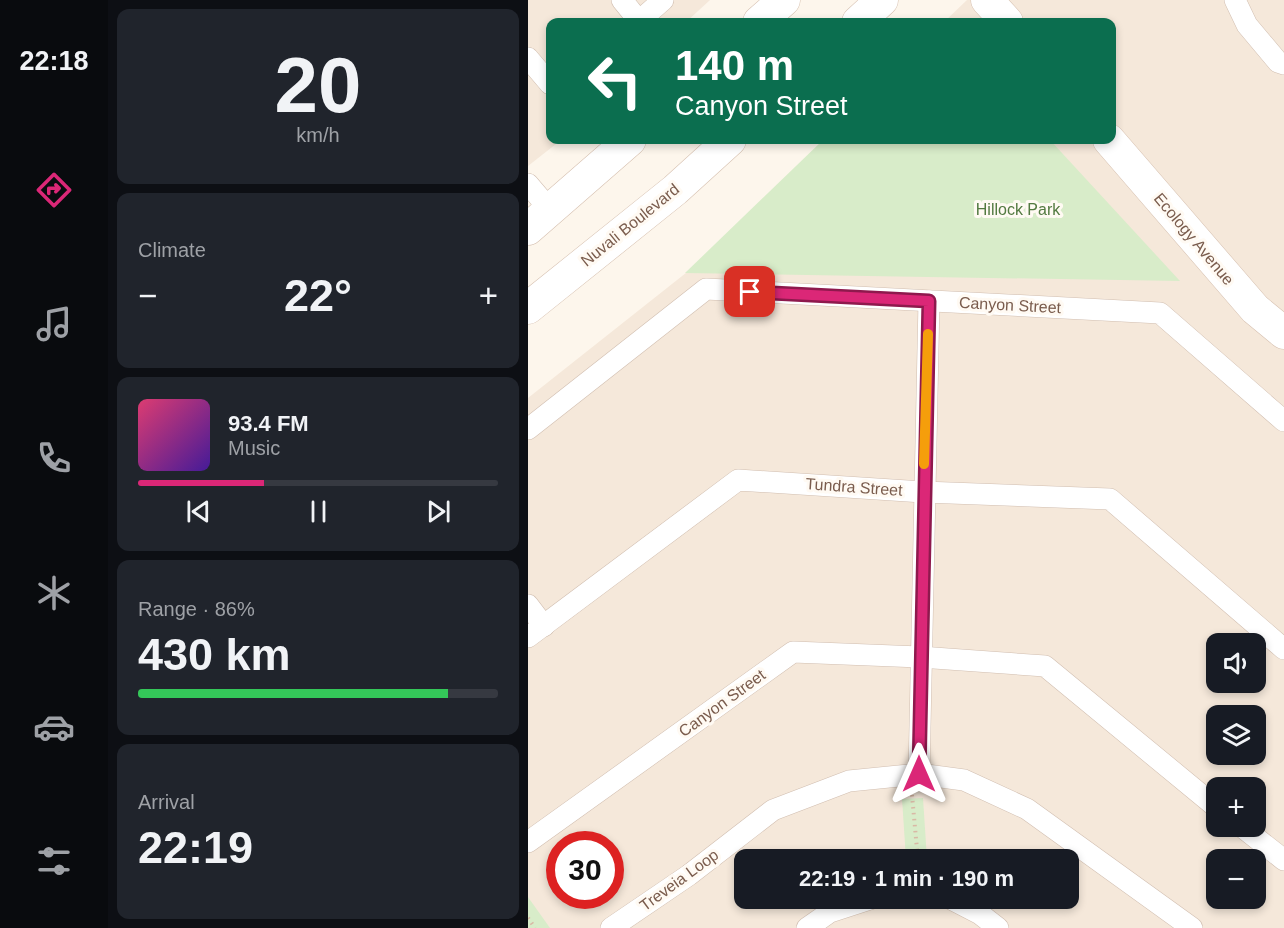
<!DOCTYPE html>
<html lang="en">
<head>
<meta charset="utf-8">
<style>
  body { margin:0; font-family:Arial,sans-serif; background:#20242c; color:#f1f3f6; height:100vh; display:flex; flex-direction:column; font-size:22px; white-space:nowrap }
  * { box-sizing:border-box; margin:0 }
  p { font-size:20px; color:#9ea1a6 }
  .icon { flex:none; width:33px; height:33px; fill:none; stroke:currentColor; stroke-width:2; stroke-linecap:round; stroke-linejoin:round }
  .map { position:relative; flex:1; overflow:hidden }
  .drawer { display:flex; flex-direction:column; gap:9px; padding:9px; background:#0d0f14; width:420px }
  .drawer>* { flex:none }
  .guide { position:absolute; left:18px; top:18px; width:570px; height:126px; border-radius:12px; box-shadow:0 3px 9px #0003; background:#0b6e4f; color:#fff; overflow:hidden }
  .tools { position:absolute; left:678px; top:633px; display:grid; gap:12px }
  .tools a { display:grid; place-items:center; width:60px; height:60px; border-radius:12px; background:#171b24; box-shadow:0 3px 9px #0003; font-size:30px }
  .speed { position:absolute; left:18px; top:831px; display:flex; gap:12px; font-size:30px; font-weight:700; text-align:center }
  .speed>* { display:grid; place-content:center; width:78px; height:78px; border-radius:50%; background:#171b24; box-shadow:0 3px 9px #0003; line-height:1 }
  .speed .limit { border:9px solid #d22; background:#fff; color:#111 }
  .pin { position:absolute; display:grid; place-items:center; width:51px; height:51px; color:#fff; margin:-26px; border-radius:12px; box-shadow:0 3px 9px #0006 }
  .me { position:absolute; width:66px; margin:-33px; rotate:0deg; stroke-linejoin:round; filter:drop-shadow(0 0 4px #0008) }
  .turn { display:flex; align-items:center; gap:21px; height:126px; padding:0 30px; font-size:27px }
  .turn .icon { width:78px; height:78px; stroke-width:2.5 }
  .turn b { display:block; font-size:42px; line-height:51px }
  .big { font-size:45px; font-weight:600; line-height:1.1 }
  .drawer .card { flex:1; display:flex; flex-direction:column; justify-content:center; gap:9px; min-width:0; padding:0 21px; border-radius:12px; background:#20242c }
  .drawer .dial { align-items:center; gap:0 }
  .dial b { font-size:78px; line-height:1 }
  .song { display:flex; align-items:center; gap:18px }
  .cover { width:72px; height:72px; border-radius:9px; background:linear-gradient(135deg,hsl(340 70% 55%),hsl(260 70% 35%)) }
  .played { height:6px; border-radius:3px; background:linear-gradient(90deg,#db2777 35%,#363941 35%) }
  .keys { display:flex; justify-content:space-around; direction:ltr }
  .heat { display:flex; justify-content:space-between; align-items:center; font-size:33px; direction:ltr }
  .charge { height:9px; border-radius:4px; background:linear-gradient(90deg,#34c759 86%,#363941 0) }
  .trip { position:absolute; left:206px; top:849px; width:345px; height:60px; border-radius:12px; background:#171b24; box-shadow:0 3px 9px #0003; font-weight:600; line-height:60px; text-align:center }
  main { display:flex; flex:1; min-height:0 }
  .dock { display:flex; flex-direction:column; width:108px; justify-content:space-around; align-items:center; background:#090b0e; color:#9ea1a6 }
  .dock .icon { width:42px; height:42px }
  .dock .on { color:#db2777 }
  .dock b { font-size:27px; color:#f1f3f6 }
  .map>svg:first-child { display:block }
  .residential { fill:#f5e8da; fill-rule:evenodd }
  .green { fill:#d8ecc9 }
  .lines { fill:none; stroke-linecap:round; stroke-linejoin:round }
  .street-casing { stroke:#d1beb0; stroke-width:22 }
  .secondary-casing { stroke:#d6c0b0; stroke-width:33 }
  .path { stroke:#d9b8a5; stroke-width:4; stroke-dasharray:1.5 4.5; stroke-linecap:butt }
  .street { stroke:#fff; stroke-width:21 }
  .secondary { stroke:#fff; stroke-width:32 }
  .route-casing { stroke:#8e194d; stroke-width:15 }
  .route { stroke:#db2777; stroke-width:10 }
  .slow { stroke:#f59e0b; stroke-width:10 }
  .labels { text-anchor:middle; dominant-baseline:central; stroke-width:6; stroke-linejoin:round; paint-order:stroke }
  .park-label { font-size:16px; fill:#537a41; stroke:#fffaf3 }
  .street-label { font-size:16px; fill:#7a5c4d; stroke:#fffaf3 }
</style>
</head>
<body>
<main>
<nav class="dock">
<b>22:18</b>
<svg class="icon on" aria-label="directions" viewBox="0 0 24 24"><path d="M12 3l9 9-9 9-9-9zM9 14v-3h6M13 9l2 2-2 2"/></svg>
<svg class="icon" aria-label="music" viewBox="0 0 24 24"><path d="M9 18V5l10-2v13"/><circle cx="6" cy="18" r="3"/><circle cx="16" cy="16" r="3"/></svg>
<svg class="icon" aria-label="phone" viewBox="0 0 24 24"><path d="M5 4h4l2 5-3 2q2 4 5 5l2-3 5 2v4C11 20 4 13 5 4z"/></svg>
<svg class="icon" aria-label="climate" viewBox="0 0 24 24"><path d="M12 3v18M4 7l16 10M4 17L20 7"/></svg>
<svg class="icon" aria-label="car" viewBox="0 0 24 24"><path d="M5 17H2v-5l4-1 3-4h7l3 4 3 1v5h-3M9 17h6M6 11h13"/><circle cx="7" cy="17" r="2"/><circle cx="17" cy="17" r="2"/></svg>
<svg class="icon" aria-label="filters" viewBox="0 0 24 24"><path d="M4 7h16M4 17h16"/><circle cx="9" cy="7" r="2"/><circle cx="15" cy="17" r="2"/></svg>
</nav>
<section class="drawer">
<div class="card dial"><b>20</b><p>km/h</p></div>
<div class="card"><p>Climate</p>
<div class="heat"><a>−</a><b class="big">22°</b><a>+</a></div>
</div>
<div class="card">
<div class="song"><i class="cover"></i><div><b>93.4 FM</b><p>Music</p></div></div>
<div class="played"></div>
<div class="keys"><svg class="icon" aria-label="previous" viewBox="0 0 24 24"><path d="M18 5L8 12l10 7zM5 5v14"/></svg><svg class="icon" aria-label="pause" viewBox="0 0 24 24"><path d="M8 5v14M16 5v14"/></svg><svg class="icon" aria-label="next" viewBox="0 0 24 24"><path d="M6 5l10 7-10 7zM19 5v14"/></svg></div>
</div>
<div class="card"><p>Range · 86%</p><b class="big">430 km</b><div class="charge"></div></div>
<div class="card"><p>Arrival</p><b class="big">22:19</b></div>
</section>
<div class="map">
<svg width="756" height="928" viewBox="0 0 756 928">
  <rect width="100%" height="100%" fill="#fdf6ec"/>
  <g class="residential">
    <polygon points="0,0 182,0 158,22 22,22 22,140 33,140 0,166"/>
    <path d="M439 0H756V928H0V398L192 246 298 140H584V22H416ZM688 644H728V682H688ZM688 716H728V754H688ZM688 788H728V826H688ZM32 844H82V896H32ZM216 860H540V898H216ZM688 860H728V898H688Z"/>
  </g>
  <g class="green">
    <polygon points="295,140 522,140 652,281 157,273"/>
    <polygon points="395,798 399,859 378,859 374,799"/>
    <polygon points="0,897 22,928 0,928"/>
  </g>
  <g class="lines">
    <defs>
      <g id="street">
        <polyline points="94,0 111,21"/>
        <polyline points="707,0 719,25 750,62 756,64"/>
        <polyline points="110,22 135,0"/>
        <polyline points="0,58 22,84"/>
        <polyline points="0,184 23,211"/>
        <polyline points="0,429 178,289 632,313 756,421"/>
        <polyline points="0,605 16,626"/>
        <polyline points="0,637 210,480 395,492 582,499 756,649"/>
        <polyline points="391,774 401,301"/>
        <polyline points="713,826 756,860"/>
        <polyline points="0,842 265,652 392,657 517,666 688,807"/>
        <polyline points="421,898 452,914 470,928"/>
        <polyline points="83,928 161,875 245,810 321,781 391,774 436,780 499,809 664,928"/>
        <polyline points="279,928 302,912 345,898"/>
      </g>
      <g id="secondary">
        <polyline points="459,0 479,22"/>
        <polyline points="231,22 256,0"/>
        <polyline points="330,22 354,0"/>
        <polyline points="581,140 727,309 756,333"/>
        <polyline points="0,229 102,140"/>
        <polyline points="0,308 147,190 202,140"/>
      </g>
    </defs>
    <use href="#street" class="street-casing"/>
    <use href="#secondary" class="secondary-casing"/>
    <g class="path">
      <polyline points="384,795 390,860"/>
      <polyline points="0,918 7,928"/>
    </g>
    <use href="#street" class="street"/>
    <use href="#secondary" class="secondary"/>
  </g>
  <g class="lines">
    <defs>
      <polyline id="route" points="222,292 401,301 391,774"/>
    </defs>
    <use href="#route" class="route-casing"/>
    <use href="#route" class="route"/>
    <polyline class="slow" points="396,464 400,334"/>
  </g>
  <g class="labels">
    <g class="park-label">
      <text x="490" y="209">Hillock Park</text>
    </g>
    <g class="street-label">
      <text transform="translate(102 225) rotate(-39)">Nuvali Boulevard</text>
      <text transform="translate(666 239) rotate(50)">Ecology Avenue</text>
      <text transform="translate(482 305) rotate(3)">Canyon Street</text>
      <text transform="translate(326 487) rotate(4)">Tundra Street</text>
      <text transform="translate(194 703) rotate(-36)">Canyon Street</text>
      <text transform="translate(151 880) rotate(-36)">Treveia Loop</text>
    </g>
  </g>
</svg>
<div class="tools">
<a><svg class="icon" aria-label="sound" viewBox="0 0 24 24"><path d="M4 9h4l5-4v14l-5-4H4zM17 9q2 3 0 6"/></svg></a>
<a><svg class="icon" aria-label="layers" viewBox="0 0 24 24"><path d="M12 4l9 5-9 5-9-5zM3 14l9 5 9-5"/></svg></a>
<a>+</a>
<a>−</a>
</div>
<div class="speed"><div class="limit">30</div></div>
<div class="pin" style="left:222px;top:292px;background:#d93025"><svg class="icon" aria-label="arrive" viewBox="0 0 24 24"><path d="M6 21V4h12l-3 4 3 4H6"/></svg></div>
<svg class="me" style="left:391px;top:774px" viewBox="-20 -20 40 40"><path d="M0-17L14 15 0 8-14 15z" fill="#db2777" stroke="#fff" stroke-width="4"/></svg>
<div class="trip">22:19 · 1 min · 190 m</div>
<div class="guide">
<div class="turn"><svg class="icon" aria-label="left" viewBox="0 0 24 24"><path d="M17 20v-9H6M10 6l-5 5 5 5"/></svg><div><b>140 m</b>Canyon Street</div></div>
</div>
</div>
</main>
</body>
</html>
